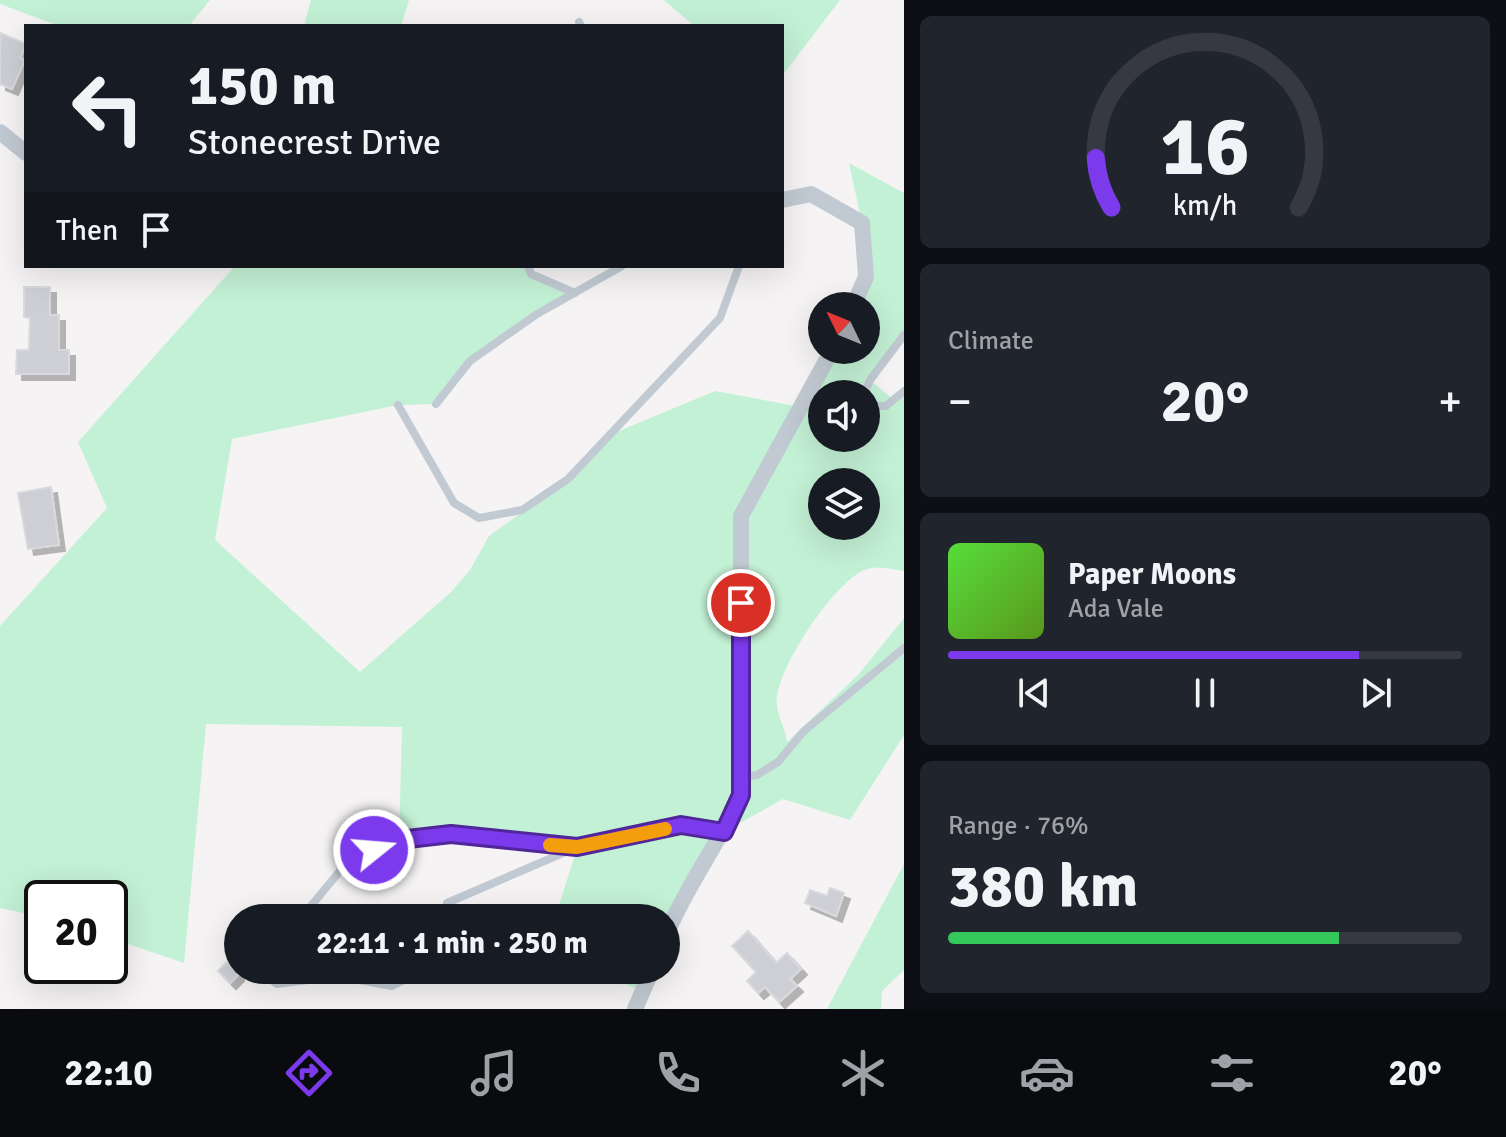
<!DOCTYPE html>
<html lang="en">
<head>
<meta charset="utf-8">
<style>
  body { margin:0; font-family:Signika,sans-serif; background:#20242c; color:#f1f3f6; height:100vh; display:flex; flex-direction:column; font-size:30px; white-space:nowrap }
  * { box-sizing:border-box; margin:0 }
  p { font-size:26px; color:#9ea1a6 }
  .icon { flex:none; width:44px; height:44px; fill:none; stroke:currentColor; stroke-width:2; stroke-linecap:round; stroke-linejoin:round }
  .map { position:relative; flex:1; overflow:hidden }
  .drawer { display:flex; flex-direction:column; gap:16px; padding:16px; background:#0d0f14; width:602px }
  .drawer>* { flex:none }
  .banner { position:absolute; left:24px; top:24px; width:760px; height:244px; border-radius:0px; box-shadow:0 8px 32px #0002; background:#171b24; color:#f1f3f6; overflow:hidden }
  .needle { width:52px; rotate:313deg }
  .controls { position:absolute; left:808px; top:292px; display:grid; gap:16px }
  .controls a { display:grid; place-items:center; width:72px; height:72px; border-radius:50%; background:#171b24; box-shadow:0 8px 32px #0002; font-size:40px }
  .speed { position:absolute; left:24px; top:880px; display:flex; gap:16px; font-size:40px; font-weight:700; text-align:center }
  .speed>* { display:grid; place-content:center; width:104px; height:104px; border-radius:50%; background:#171b24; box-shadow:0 8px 32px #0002; line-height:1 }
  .speed .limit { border:4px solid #111; border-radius:12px; background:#fff; color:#111 }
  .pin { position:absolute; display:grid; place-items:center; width:68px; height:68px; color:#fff; margin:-34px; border:4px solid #fff; border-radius:50%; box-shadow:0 2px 8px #0007 }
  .me { position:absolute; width:88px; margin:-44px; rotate:73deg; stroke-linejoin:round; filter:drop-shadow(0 0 6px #0008) }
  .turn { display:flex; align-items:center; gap:28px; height:168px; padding:0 32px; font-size:36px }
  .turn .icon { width:104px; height:104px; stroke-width:2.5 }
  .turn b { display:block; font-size:56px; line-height:68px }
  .then { display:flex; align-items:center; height:76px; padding:0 32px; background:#0003; gap:16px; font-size:30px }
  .big { font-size:60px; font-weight:800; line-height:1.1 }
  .drawer .card { flex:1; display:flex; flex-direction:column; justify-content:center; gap:12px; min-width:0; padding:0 28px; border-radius:12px; background:#20242c }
  .drawer .dial { align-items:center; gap:0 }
  .dial svg { height:208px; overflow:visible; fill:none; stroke:#363941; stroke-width:7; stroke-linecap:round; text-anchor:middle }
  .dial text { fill:#f1f3f6; stroke:none }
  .song { display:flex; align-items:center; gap:24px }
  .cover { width:96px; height:96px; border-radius:12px; background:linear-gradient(135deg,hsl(110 70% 55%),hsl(90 70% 35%)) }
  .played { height:8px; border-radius:4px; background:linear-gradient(90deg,#7c3aed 80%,#363941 80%) }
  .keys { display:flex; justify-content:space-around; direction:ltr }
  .heat { display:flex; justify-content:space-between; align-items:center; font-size:44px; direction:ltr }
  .charge { height:12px; border-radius:6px; background:linear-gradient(90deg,#34c759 76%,#363941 0) }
  .trip { position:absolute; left:224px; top:904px; width:456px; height:80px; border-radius:40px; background:#171b24; box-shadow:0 8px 32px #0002; font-weight:800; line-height:80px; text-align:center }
  .tab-bar { display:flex; height:128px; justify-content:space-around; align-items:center; background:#090b0e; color:#9ea1a6 }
  .tab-bar .icon { width:56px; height:56px }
  .tab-bar .active { color:#7c3aed }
  .tab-bar b { font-size:36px; color:#f1f3f6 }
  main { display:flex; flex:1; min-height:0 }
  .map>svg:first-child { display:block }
  .green { fill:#c3f1d5; fill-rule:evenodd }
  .building { fill:#cdcfd5; stroke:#d7d9de; stroke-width:2; filter:url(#shadow) }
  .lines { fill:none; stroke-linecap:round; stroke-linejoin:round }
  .lane { stroke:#c1cad2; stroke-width:8 }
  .street { stroke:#c1cad2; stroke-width:16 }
  .route-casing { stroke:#51269a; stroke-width:20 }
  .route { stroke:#7c3aed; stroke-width:14 }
  .slow { stroke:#f59e0b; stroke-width:14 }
</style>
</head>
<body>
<main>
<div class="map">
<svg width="904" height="1009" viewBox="0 0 904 1009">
  <defs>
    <filter id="shadow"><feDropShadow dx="6" dy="6" stdDeviation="0" flood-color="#0004"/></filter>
  </defs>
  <rect width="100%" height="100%" fill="#f5f3f3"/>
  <g class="green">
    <polygon points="0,0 210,0 189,26 59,26 0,4"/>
    <polygon points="311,0 409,0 401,26 304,26"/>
    <polygon points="664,0 840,0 782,76 782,26 694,26"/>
    <path d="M849 163 904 193V335L870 380 894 400 904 393V571C890 569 876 564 862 571 832 586 772 674 777 706 779 719 786 730 787 742L858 675 904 618V735L850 820 783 799 724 832 666 918H555L577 848 451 834 399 840 402 727 206 724 184 963 110 938V898H42V917L0 908V626L107 508 78 442 235 266H519L575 293 470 361 436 404 398 405 232 439 215 540 360 672 451 592 470 570 489 536 568 479 612 434 715 391 801 407 832 350H866V306H853L866 277 862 223ZM822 394H866V438H822ZM822 482H866V526H822Z"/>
    <polygon points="904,864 904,970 882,991 881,1009 827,1009"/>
    <polygon points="588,970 652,970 643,991"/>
  </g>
  <g class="building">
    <polygon points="0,33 26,44 20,58 25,60 12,89 0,84"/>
    <polygon points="24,287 50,287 50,315 59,315 59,350 69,350 69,374 16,374 17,350 29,350 30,318 24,317"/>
    <polygon points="51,487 59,545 28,549 18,493"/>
    <polygon points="830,888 844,893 836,916 805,903 810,890 827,896"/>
    <polygon points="748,931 776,963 787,953 801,969 790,979 797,986 779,1002 765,987 758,993 747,981 756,972 732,946"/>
    <polygon points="238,951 238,975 230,983 218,971"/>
  </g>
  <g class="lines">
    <g class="lane">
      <polyline points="579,22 581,26"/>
      <polyline points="528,266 531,274 575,293"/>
      <polyline points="864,394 870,380 904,335"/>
      <polyline points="866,397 876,406 886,406 904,391"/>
      <polyline points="436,404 470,361 537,314 622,266"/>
      <polyline points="398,405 454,503 479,518 522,510 568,479 720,318 739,266"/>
      <polyline points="742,777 757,775 778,762 804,731 904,648"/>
      <polyline points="301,918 349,860 399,840 451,834 577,847"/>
      <polyline points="444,918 447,903 577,847 681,825 723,832"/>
      <polyline points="257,970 277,984 338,976 392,986 424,970"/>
    </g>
    <g class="street">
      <polyline points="0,132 26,153"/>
      <polyline points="782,200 811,194 862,223 866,277 853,306"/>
      <path d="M666 935C687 885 719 843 741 795V516L832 350"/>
      <polyline points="635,1009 652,970"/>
    </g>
  </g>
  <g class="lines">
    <defs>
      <polyline id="route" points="374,850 399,840 451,834 577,847 681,825 724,832 741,795 741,603"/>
    </defs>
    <use href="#route" class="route-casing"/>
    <use href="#route" class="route"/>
    <polyline class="slow" points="550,845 577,847 665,829"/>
  </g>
</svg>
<div class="controls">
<a><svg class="needle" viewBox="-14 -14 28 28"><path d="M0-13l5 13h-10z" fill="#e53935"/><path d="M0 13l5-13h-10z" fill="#9ea1a6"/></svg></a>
<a><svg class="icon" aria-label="sound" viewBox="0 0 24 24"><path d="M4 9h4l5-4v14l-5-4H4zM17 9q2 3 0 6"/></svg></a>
<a><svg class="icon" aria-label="layers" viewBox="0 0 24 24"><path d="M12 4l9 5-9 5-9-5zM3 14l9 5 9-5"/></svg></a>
</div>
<div class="speed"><div class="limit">20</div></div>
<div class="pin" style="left:741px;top:603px;background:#d93025"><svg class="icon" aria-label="arrive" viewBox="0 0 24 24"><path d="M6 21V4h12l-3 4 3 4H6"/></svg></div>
<svg class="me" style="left:374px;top:850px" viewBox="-20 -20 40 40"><circle r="17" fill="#7c3aed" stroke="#fff" stroke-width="3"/><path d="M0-11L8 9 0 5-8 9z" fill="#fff"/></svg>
<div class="trip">22:11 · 1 min · 250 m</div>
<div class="banner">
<div class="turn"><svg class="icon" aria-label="left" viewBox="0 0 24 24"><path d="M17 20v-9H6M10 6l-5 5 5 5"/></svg><div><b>150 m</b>Stonecrest Drive</div></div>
<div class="then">Then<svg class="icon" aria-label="arrive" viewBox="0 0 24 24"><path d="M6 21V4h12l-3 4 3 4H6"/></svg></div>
</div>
</div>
<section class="drawer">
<div class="card dial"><svg viewBox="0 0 100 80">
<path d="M14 69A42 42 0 1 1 86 69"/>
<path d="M14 69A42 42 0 0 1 8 50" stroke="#7c3aed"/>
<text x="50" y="56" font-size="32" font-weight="700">16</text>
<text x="50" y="72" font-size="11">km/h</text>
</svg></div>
<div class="card"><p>Climate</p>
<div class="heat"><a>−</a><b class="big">20°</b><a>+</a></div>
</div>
<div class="card">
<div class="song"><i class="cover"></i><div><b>Paper Moons</b><p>Ada Vale</p></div></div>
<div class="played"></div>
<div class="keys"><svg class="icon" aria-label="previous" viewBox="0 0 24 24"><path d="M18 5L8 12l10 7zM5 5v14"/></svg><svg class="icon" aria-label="pause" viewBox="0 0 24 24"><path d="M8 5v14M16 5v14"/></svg><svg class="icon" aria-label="next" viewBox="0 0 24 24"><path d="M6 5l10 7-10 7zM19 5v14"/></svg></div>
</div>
<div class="card"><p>Range · 76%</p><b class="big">380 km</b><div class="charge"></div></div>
</section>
</main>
<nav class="tab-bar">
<b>22:10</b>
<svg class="icon active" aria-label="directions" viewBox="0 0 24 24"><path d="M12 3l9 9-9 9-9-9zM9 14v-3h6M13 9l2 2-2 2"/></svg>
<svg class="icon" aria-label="music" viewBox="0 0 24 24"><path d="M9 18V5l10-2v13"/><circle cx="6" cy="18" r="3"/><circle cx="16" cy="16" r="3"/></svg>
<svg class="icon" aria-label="phone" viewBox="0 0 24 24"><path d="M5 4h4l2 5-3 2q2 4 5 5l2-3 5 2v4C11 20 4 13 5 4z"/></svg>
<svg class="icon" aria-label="climate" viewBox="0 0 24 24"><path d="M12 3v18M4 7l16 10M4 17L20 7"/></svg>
<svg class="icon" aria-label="car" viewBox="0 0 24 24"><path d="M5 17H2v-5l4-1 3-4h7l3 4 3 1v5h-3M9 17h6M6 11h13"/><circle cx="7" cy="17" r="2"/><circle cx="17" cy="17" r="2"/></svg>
<svg class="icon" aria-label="filters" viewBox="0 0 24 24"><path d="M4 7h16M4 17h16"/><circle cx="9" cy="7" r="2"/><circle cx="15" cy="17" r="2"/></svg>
<b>20°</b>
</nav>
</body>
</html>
